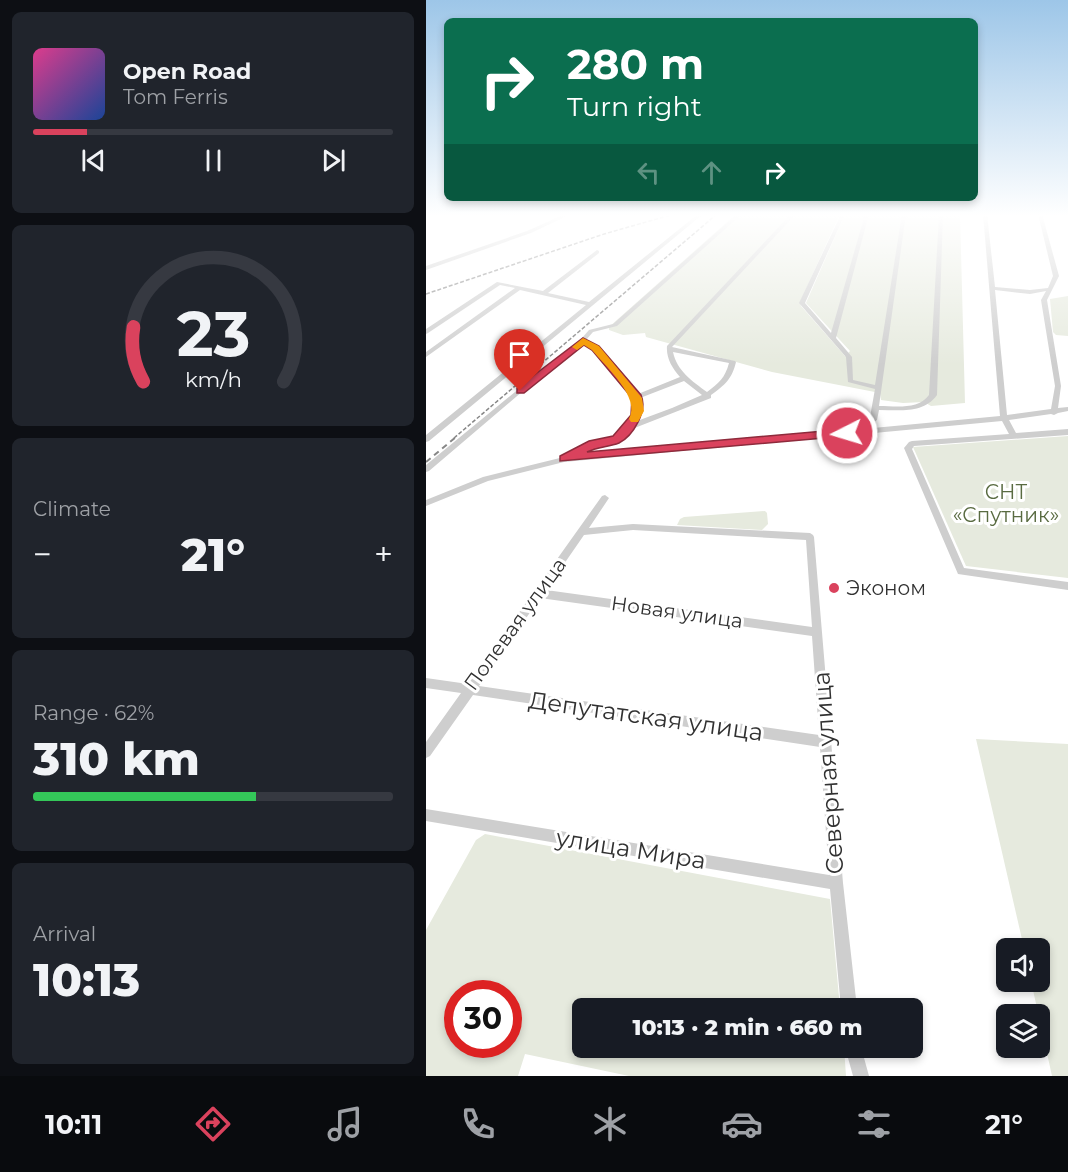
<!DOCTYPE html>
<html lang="en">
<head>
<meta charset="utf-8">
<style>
  body { margin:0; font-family:Montserrat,sans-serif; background:#20242c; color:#f1f3f6; height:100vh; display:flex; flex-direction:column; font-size:22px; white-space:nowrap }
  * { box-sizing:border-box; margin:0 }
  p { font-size:20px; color:#9ea1a6 }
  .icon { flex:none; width:33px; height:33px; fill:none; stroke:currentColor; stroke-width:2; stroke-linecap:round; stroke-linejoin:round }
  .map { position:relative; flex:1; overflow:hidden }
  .details { display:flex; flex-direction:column; gap:12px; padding:12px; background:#0d0f14; width:426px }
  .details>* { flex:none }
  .top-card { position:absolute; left:18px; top:18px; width:534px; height:183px; border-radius:9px; box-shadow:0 3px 9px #0003; background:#0b6e4f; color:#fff; overflow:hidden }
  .controls { position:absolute; left:570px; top:938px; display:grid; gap:12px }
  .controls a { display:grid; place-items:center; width:54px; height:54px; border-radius:9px; background:#171b24; box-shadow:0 3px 9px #0003; font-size:30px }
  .speed { position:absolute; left:18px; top:980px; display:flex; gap:12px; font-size:30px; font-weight:700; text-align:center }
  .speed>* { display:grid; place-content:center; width:78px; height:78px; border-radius:50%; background:#171b24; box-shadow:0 3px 9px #0003; line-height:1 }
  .speed .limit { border:9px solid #d22; background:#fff; color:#111 }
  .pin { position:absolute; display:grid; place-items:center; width:51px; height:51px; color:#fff; margin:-62px -26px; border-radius:50% 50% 50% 0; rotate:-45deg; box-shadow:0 0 6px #0007 }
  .pin .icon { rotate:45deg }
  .me { position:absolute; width:66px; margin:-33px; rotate:265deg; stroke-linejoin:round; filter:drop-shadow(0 0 4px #0008) }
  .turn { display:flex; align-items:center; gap:21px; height:126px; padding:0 24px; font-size:27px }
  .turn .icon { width:78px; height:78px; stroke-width:2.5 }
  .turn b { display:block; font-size:42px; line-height:51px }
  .lanes { display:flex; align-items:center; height:57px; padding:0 24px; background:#0003; justify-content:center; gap:30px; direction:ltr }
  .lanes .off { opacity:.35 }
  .big { font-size:45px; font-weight:800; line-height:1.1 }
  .details .tile { flex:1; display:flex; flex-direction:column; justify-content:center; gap:9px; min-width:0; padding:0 21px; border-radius:9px; background:#20242c }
  .details .dial { align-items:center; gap:0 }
  .dial svg { height:156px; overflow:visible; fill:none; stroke:#363941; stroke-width:7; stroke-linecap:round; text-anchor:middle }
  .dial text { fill:#f1f3f6; stroke:none }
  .song { display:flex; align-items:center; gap:18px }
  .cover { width:72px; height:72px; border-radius:9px; background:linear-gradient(135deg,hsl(330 70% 55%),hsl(220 70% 35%)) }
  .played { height:6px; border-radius:3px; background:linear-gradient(90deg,#da425d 15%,#363941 15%) }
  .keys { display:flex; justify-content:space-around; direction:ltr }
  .heat { display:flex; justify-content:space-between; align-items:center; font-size:33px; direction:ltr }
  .charge { height:9px; border-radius:4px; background:linear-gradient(90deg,#34c759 62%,#363941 0) }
  .trip { position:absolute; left:146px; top:998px; width:351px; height:60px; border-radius:9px; background:#171b24; box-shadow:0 3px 9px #0003; font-weight:800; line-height:60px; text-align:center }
  .menu { display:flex; height:96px; justify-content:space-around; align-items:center; background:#090b0e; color:#9ea1a6 }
  .menu .icon { width:42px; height:42px }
  .menu .active { color:#da425d }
  .menu b { font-size:27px; color:#f1f3f6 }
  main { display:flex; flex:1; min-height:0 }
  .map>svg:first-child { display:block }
  .green { fill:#e6eade; fill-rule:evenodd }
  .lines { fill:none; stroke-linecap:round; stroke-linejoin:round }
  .minor { fill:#cecece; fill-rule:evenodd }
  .rail-far1 { stroke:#868686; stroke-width:1.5; stroke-dasharray:4 2; stroke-linecap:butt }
  .rail { stroke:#868686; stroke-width:2; stroke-dasharray:6 4.5; stroke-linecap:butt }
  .route { fill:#da425d; stroke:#8e2b3c; stroke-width:1.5 }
  .slow { fill:#f59e0b }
  .poi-dot { fill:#da425d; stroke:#fff; stroke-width:2 }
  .labels { text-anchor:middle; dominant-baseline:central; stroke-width:6; stroke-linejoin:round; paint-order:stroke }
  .park-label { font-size:20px; fill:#596b41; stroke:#fff }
  .poi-label { font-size:20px; fill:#313131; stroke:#fff; text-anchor:start }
  .street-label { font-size:20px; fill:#313131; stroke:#fff }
  .near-street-label { font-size:24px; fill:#313131; stroke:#fff }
</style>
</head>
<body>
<main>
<section class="details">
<div class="tile">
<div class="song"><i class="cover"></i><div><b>Open Road</b><p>Tom Ferris</p></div></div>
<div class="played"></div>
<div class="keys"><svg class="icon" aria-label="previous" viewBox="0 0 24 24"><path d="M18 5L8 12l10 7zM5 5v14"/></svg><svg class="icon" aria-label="pause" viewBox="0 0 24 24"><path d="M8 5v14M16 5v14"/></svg><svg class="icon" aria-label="next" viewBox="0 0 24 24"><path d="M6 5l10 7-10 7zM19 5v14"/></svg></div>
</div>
<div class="tile dial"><svg viewBox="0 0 100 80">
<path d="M14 69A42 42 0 1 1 86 69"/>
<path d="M14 69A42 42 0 0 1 9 41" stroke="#da425d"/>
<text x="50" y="56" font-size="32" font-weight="700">23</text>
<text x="50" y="72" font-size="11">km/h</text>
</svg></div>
<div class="tile"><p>Climate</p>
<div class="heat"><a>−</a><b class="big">21°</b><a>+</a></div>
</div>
<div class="tile"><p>Range · 62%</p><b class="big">310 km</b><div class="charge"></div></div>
<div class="tile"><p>Arrival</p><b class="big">10:13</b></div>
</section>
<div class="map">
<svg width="642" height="1076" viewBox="0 0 642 1076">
  <rect width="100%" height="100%" fill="#fff"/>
  <g class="green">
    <polygon points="310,214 414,214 374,302 375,306 419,356 424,351 380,303 419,214 534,214 539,403 505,406 498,402 477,403 455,400 454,393 346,372 220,337 219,333 197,335 183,330 183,327"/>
    <polygon points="642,296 642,336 630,335 627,332 624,299"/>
    <polygon points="642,436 642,578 540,566 487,447"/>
    <polygon points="339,511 341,513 342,524 336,530 251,525 254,519 258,517"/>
    <polygon points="550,739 642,744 642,1076 626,1076 605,981 614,981 614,948 598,948"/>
    <path d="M59 834 404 899 414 1008H156V1047H418L420 1076H203L99 1054 92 1076H0V930L50 840ZM32 993H82V1044H32Z"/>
  </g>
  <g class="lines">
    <g class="minor">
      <polygon points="139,214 145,214 105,233 0,270 0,266 101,231"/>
      <polygon points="272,214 277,214 3,441 0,442 0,435 160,305 94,290 0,357 0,352 89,288 74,285 2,333 0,334 0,329 71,282 117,291 171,250 173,251 173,253 122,293 163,302"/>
      <path d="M311 214H316L191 326 167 332 160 340C181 352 199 374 212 394L254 377C246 368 240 358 241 346L365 214H370L246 347 309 361 310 362C306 379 299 385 285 395V398L206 429 198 434 193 441 169 446 152 455 418 430 420 424 440 420 444 417 449 389 422 382 420 357 373 303 415 214H419L379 303 405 333 439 214H443L410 338 426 357 427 380 449 385 476 214H480L453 406C470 406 492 410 503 395L513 214H517L511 395C497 414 474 410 453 410L451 420 445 424 426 428V430L574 416 557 214H561L569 287 604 290 622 288 627 276 612 214H616L633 276 621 300 635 386 632 408 642 407V411L632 413 628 415 625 414 583 420 590 433 642 429V435L488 446 486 449 538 568 642 582V590L532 574 478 448 483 442 486 441 583 434 576 421 138 462 62 481 0 506V500L57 477 142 456V453L164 442 187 437C194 428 205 424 208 413 215 394 172 353 157 344L153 348 104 385 3 471 0 472V465L100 383 149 346 163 330 187 324ZM569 290 604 294 620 291 615 300 629 386 625 409 581 415ZM247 352 303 363C299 378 293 383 281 392 266 381 251 371 247 352ZM258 381 276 395 246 408 211 421 217 408 214 398Z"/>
      <path d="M179 495 183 498 163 528 207 524 384 533 387 535 388 537 417 883 431 1008H415L404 889 0 821V809L403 875 394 747 47 695 4 756 0 758V742L35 693 0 688V678L42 684 176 496ZM207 530 380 540 386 627 120 590 158 535ZM114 598 386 636 393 735 53 686Z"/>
      <polygon points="419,1047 435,1047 443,1076 427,1076"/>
    </g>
    <g class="rail-far1">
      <polyline points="0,294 178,234 248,214"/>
      <polyline points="28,438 291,214"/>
    </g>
    <polyline class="rail" points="0,462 30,437"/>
  </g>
  <linearGradient id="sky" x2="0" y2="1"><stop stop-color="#9dc6e8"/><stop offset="0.59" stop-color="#fff"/><stop offset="1" stop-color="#fff" stop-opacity="0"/></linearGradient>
  <rect width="642" height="365" fill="url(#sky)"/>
  <path class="route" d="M157 338 173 346 215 395C222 411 207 436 193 443 183 447 171 447 161 452L421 429 427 433 421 436 134 461V456L163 441 187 436 205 415 206 398 166 350 158 345 98 393H91V388Z"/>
  <path class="slow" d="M157 338 173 346 216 398 218 411 212 422H205L203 419C215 397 180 367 166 350L158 345 151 350 146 347Z"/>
  <circle class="poi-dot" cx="408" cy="588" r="6"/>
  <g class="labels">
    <g class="park-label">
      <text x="580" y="492">СНТ<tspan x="580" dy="23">«Спутник»</tspan></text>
    </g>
    <g class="poi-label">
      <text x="420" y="588">Эконом</text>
    </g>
    <g class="street-label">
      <text transform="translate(251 612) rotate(8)">Новая улица</text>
      <text transform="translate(89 624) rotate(-54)">Полевая улица</text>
    </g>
    <g class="near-street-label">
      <text transform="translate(220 716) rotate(8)">Депутатская улица</text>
      <text transform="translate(402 773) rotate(-94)">Северная улица</text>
      <text transform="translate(205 849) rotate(9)">улица Мира</text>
    </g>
  </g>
</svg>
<div class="controls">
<a><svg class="icon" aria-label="sound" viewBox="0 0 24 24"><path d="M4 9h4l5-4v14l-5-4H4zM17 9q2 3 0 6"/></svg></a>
<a><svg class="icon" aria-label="layers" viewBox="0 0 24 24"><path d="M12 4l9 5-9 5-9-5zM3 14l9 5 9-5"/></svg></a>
</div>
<div class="speed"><div class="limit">30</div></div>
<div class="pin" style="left:94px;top:391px;background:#d93025"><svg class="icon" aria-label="arrive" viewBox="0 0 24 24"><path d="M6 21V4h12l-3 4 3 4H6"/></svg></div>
<svg class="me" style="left:421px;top:433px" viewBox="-20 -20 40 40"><circle r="17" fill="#da425d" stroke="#fff" stroke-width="3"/><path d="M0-11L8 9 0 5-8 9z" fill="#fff"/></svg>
<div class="trip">10:13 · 2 min · 660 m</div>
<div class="top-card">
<div class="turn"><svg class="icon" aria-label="right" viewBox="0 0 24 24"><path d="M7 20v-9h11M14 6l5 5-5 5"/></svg><div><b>280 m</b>Turn right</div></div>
<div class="lanes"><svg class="icon off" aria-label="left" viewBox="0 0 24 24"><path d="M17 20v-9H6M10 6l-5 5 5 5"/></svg><svg class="icon off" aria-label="ahead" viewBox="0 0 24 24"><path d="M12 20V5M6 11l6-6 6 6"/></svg><svg class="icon" aria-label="right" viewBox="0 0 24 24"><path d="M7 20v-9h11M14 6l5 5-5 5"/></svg></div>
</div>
</div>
</main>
<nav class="menu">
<b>10:11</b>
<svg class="icon active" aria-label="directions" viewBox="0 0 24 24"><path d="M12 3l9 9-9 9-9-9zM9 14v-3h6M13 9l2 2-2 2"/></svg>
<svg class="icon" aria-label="music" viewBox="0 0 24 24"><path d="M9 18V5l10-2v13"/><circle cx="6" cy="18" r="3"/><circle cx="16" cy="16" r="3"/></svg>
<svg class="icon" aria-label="phone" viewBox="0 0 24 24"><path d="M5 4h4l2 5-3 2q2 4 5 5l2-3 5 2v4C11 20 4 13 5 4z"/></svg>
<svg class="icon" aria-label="climate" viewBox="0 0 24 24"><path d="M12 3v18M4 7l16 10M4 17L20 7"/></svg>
<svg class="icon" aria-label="car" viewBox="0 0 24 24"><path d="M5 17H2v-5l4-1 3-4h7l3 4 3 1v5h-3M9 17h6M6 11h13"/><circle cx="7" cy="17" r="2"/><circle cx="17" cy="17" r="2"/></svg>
<svg class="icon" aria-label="filters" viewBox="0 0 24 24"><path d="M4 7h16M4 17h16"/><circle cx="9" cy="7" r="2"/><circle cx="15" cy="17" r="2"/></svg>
<b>21°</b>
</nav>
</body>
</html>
